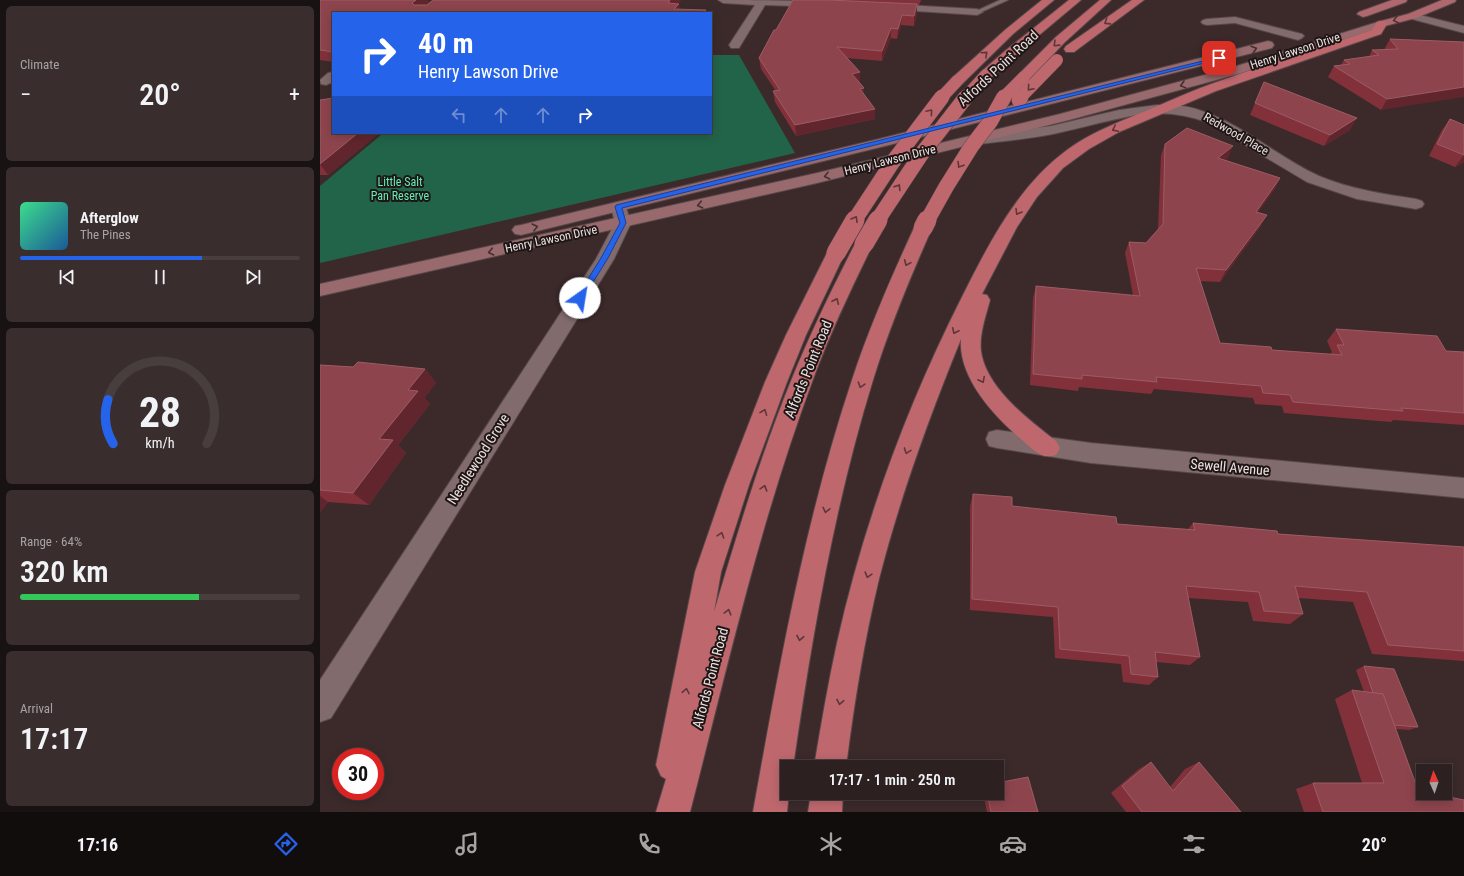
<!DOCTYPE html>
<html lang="en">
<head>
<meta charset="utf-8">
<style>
  body { margin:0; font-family:"Roboto Condensed",sans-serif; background:#392d2d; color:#f1f3f6; height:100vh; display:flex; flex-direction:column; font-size:15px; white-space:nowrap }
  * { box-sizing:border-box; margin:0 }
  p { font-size:13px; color:#a7a3a5 }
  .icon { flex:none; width:22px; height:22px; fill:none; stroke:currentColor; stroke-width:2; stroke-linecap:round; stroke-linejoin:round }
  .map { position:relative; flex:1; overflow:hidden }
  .sheet { display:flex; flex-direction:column; gap:6px; padding:6px; background:#191212; width:320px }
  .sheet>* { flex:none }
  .banner { position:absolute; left:12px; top:12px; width:380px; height:122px; border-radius:0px; box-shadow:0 2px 10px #0003,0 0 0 1px #483e3e; background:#2563eb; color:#fff; overflow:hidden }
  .needle { width:26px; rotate:357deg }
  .fabs { position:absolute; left:1096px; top:764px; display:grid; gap:8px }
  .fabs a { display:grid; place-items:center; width:36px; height:36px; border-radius:0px; background:#2d2020; box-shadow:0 2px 10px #0003,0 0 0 1px #483e3e; font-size:20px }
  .speed { position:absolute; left:12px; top:748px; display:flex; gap:8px; font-size:20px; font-weight:700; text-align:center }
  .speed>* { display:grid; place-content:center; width:52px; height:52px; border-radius:50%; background:#2d2020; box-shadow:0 2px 10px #0003,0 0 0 1px #483e3e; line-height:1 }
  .speed .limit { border:6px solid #d22; background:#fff; color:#111 }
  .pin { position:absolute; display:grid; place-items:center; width:34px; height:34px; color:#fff; margin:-17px; border-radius:8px; box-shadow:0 2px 6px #0006 }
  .me { position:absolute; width:44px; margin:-22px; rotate:32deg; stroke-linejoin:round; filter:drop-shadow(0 0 3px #0008) }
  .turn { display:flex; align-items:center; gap:14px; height:84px; padding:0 20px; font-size:18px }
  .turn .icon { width:52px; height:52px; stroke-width:2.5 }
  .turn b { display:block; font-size:28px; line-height:34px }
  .lanes { display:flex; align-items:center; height:38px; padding:0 20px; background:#0003; justify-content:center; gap:20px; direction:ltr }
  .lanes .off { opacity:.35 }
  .big { font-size:30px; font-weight:600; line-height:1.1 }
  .sheet .card { flex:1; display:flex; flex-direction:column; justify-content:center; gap:6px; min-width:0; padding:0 14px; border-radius:6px; background:#392d2d }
  .sheet .dial { align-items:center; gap:0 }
  .dial svg { height:104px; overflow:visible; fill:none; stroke:#483e3e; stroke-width:7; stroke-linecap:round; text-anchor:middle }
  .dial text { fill:#f1f3f6; stroke:none }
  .song { display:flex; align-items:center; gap:12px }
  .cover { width:48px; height:48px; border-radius:6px; background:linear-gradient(135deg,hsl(150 70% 55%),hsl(210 70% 35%)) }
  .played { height:4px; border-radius:2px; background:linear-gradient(90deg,#2563eb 65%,#483e3e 65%) }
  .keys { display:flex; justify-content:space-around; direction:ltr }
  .heat { display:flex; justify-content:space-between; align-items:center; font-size:22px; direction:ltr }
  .charge { height:6px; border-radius:3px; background:linear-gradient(90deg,#34c759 64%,#483e3e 0) }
  .trip { position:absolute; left:460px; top:760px; width:224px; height:40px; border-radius:0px; background:#2d2020; box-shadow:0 2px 10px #0003,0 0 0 1px #483e3e; font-weight:600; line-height:40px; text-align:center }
  .dock { display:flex; height:64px; justify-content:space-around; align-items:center; background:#120d0d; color:#a7a3a5 }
  .dock .icon { width:28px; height:28px }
  .dock .on { color:#2563eb }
  .dock b { font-size:18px; color:#f1f3f6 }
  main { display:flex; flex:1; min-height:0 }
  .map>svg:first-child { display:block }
  .green { fill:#226449 }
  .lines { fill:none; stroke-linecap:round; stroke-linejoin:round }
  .service-casing { stroke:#574748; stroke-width:2 }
  .minor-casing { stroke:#574748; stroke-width:2 }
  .secondary-casing { stroke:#574748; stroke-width:2 }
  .primary-casing { stroke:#574748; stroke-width:2 }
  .trunk-casing { stroke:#574748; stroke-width:2 }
  .service { fill:#816b6c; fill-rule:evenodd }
  .minor { fill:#816b6c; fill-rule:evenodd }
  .secondary { fill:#986a6d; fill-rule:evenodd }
  .primary { fill:#af696e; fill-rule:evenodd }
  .trunk { fill:#be686e; fill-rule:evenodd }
  .trunk-bridge-far2-casing { stroke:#574748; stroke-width:13; stroke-linecap:butt }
  .trunk-bridge-far1-casing { stroke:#574748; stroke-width:16; stroke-linecap:butt }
  .trunk-bridge-casing { stroke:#574748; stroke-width:20; stroke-linecap:butt }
  .trunk-bridge-far2 { stroke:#be686e; stroke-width:12 }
  .trunk-bridge-far1 { stroke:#be686e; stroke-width:15 }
  .trunk-bridge { stroke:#be686e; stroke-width:19 }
  .wall { fill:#82313b }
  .shaded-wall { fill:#61262d }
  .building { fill:#8d444d; stroke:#9c5c64 }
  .oneway { stroke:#513234 }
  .oneway2 { stroke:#5e3639 }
  .oneway3 { stroke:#432f2f }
  .route { fill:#2563eb; stroke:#184099 }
  .labels { text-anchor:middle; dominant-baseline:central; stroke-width:4; stroke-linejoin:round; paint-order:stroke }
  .far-street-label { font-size:12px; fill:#ecdfe0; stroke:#1e1515 }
  .far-park-label { font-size:12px; fill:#62f0b6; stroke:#1e1515 }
  .street-label { font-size:14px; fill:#ecdfe0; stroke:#1e1515 }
</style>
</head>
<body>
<main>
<section class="sheet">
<div class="card"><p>Climate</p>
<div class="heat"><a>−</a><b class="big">20°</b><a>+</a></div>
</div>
<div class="card">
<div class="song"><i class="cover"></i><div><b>Afterglow</b><p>The Pines</p></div></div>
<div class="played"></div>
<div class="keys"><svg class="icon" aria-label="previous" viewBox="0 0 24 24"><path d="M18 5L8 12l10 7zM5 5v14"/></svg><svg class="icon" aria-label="pause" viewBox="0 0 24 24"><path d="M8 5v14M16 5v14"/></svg><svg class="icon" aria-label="next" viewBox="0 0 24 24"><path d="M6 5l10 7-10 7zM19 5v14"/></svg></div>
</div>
<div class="card dial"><svg viewBox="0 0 100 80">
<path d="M14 69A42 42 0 1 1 86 69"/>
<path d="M14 69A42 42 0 0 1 10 35" stroke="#2563eb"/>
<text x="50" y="56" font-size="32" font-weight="700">28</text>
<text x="50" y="72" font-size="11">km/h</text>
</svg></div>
<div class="card"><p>Range · 64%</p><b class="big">320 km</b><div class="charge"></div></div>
<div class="card"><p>Arrival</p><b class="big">17:17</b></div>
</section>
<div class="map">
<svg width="1144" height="812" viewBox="0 0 1144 812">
  <rect width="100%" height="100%" fill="#3c2a2b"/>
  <polygon class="green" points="391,55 419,55 475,153 0,263 0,186 61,135 101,135 113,133 391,133"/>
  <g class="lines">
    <defs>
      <polygon id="service" points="680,0 688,0 659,13 654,12"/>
      <g id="minor">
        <path d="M398 0C412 0 502 0 507 4L502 7 445 5 419 48H411L409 45 435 5 403 3Z"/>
        <polygon points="568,4 657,9 663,12 657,15 564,9 563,7"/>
        <polygon points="1092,13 1144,26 1144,33 1088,18 1086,16"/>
        <polygon points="915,17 982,34 984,36 982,38 978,40 915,23 887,25 883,24 881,22 883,20 887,19"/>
        <polygon points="13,72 13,82 6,85 1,84 0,80 8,73"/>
        <path d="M837 105C851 105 866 105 879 110 921 123 959 158 999 176 1030 189 1063 194 1096 199L1102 201 1104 204 1102 207 1096 209 1037 199 987 182 888 123C836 102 794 121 742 132 713 139 682 141 652 145L647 144 645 141 647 138 652 137 731 126 799 110Z"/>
        <polygon points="299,202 305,204 311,223 294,259 11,718 0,722 0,680 276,259 295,223 291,207 293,204"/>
        <polygon points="677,430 771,443 1144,478 1144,498 771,463 677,448 669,446 666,439 669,432"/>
      </g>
      <g id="secondary">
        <polygon points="1061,21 1065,22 1067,24 1065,26 918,74 749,120 497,183 0,296 0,284 497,173 740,114 910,68"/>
        <polygon points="948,41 952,42 954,45 952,48 565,146 201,235 195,234 192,230 195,226 201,225 559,139"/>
      </g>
      <g id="primary">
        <polygon points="1072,0 1087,0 1086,2 1047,16 1043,17 1037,14 1039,12"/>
        <polygon points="1122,0 1136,0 1135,2 1096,18 1061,27 1057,26 1055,24 1057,22 1088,14"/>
      </g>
      <g id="trunk">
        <polygon points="722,0 734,0 693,34 642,84 632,84 631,81 632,78 685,30"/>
        <polygon points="749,0 761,0 693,57 671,78 661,78 660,75 661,72 685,51"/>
        <polygon points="780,0 791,0 744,43 709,80 699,80 698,77 699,74 736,37"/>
        <polygon points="812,0 824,0 754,52 746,52 744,49 746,46"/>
        <path d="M1061 21 1065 22 1067 24 1061 34 896 91 799 132 769 149 743 168 717 197 697 227 662 294 667 295 670 300C666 316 659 334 661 351 666 388 709 420 736 441L740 448 736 455C721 460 714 450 702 440 675 417 638 378 641 339 609 417 580 497 559 579 544 641 534 704 526 767H494C501 725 508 684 517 643 544 522 587 406 642 297 669 243 698 186 747 150 773 131 804 120 833 108 854 99 874 90 894 83 946 64 1000 48 1052 30L1057 22Z"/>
        <path d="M603 223 609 224 612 228C590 278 569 328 553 380 514 506 492 637 473 767H467V793H469L467 812H433C459 667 485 521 532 380 549 328 571 278 594 228L597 224Z"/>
        <path d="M544 239 550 240 553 244C531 289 509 335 492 382 440 522 407 668 370 812H336L346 779 341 776 336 765 375 572 405 485 445 382 466 335 507 253 510 249 516 247 522 249 525 253 486 335 467 382 429 485 401 572 394 612C417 535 440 457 471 381 490 334 512 289 535 244L538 240Z"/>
        <polygon points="491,793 523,793 522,812 488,812"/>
      </g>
    </defs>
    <use href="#service" class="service-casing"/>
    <use href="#minor" class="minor-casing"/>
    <use href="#secondary" class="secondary-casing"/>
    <use href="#primary" class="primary-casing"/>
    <use href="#trunk" class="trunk-casing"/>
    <use href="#service" class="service"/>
    <use href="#minor" class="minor"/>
    <use href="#secondary" class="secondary"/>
    <use href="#primary" class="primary"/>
    <use href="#trunk" class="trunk"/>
    <defs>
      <g id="trunk-bridge-far2">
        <polyline points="621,98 637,81"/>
        <polyline points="645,98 666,75"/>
        <polyline points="683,98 704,77"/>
        <polyline points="700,98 737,60"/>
      </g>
      <g id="trunk-bridge-far1">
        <polyline points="699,100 701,97"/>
        <polyline points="534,221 572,163 622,97"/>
        <polyline points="557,221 600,156 646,97"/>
        <polyline points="607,221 626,187 651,147 670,122 684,97"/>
      </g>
      <g id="trunk-bridge">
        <polyline points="603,228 607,220"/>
        <polyline points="544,244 558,220"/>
        <polyline points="516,253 535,220"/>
      </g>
    </defs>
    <use href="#trunk-bridge-far2" class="trunk-bridge-far2-casing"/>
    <use href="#trunk-bridge-far1" class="trunk-bridge-far1-casing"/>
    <use href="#trunk-bridge" class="trunk-bridge-casing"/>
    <use href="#trunk-bridge-far2" class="trunk-bridge-far2"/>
    <use href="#trunk-bridge-far1" class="trunk-bridge-far1"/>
    <use href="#trunk-bridge" class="trunk-bridge"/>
  </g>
  <g class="wall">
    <polygon points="0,0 107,0 109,3 113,0 361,0 358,3 13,13 13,62 0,60"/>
    <polygon points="473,0 601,0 599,5 597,5 597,14 594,26 581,25 577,39 571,38 562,61 527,58 540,83 544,88 544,94 555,109 555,119 476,136 455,102 453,91 456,91 441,69 439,58 456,30"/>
    <polygon points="1070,39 1144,42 1061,110 1008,77 1014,66 1021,65 1024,60 1049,57 1052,50 1064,50"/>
    <polygon points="944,82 1030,130 1004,146 930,115"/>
    <polygon points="0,100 13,133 59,133 8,175 0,175"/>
    <polygon points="1130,119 1144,125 1144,162 1135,167 1109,156 1122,130"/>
    <polygon points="845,144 908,158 905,160 960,178 954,190 938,212 941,226 900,282 880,281 900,343 952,350 1010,354 1012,352 1007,341 1016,329 1126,351 1144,352 1144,425 1073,420 1071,422 964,413 962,406 935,404 933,398 834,389 831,394 759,387 758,391 710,385 713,298 716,286 813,295 805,253 809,242 826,243 838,229 841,155"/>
    <polygon points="0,365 33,367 105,369 116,383 104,398 110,404 78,445 86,453 49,505 8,502 0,512"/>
    <polygon points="653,494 692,506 797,524 868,529 873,523 958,534 1144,547 1144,661 1052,654 1033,602 978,598 983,614 970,624 933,621 928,602 868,598 880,657 870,665 836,662 838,677 829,685 803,682 801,664 735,658 733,617 650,610 650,506"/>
    <polygon points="1044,666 1098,727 1089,730 1076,729 1098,790 1144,812 984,812 976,789 993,783 1042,783 1015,699 1032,690 1044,692 1036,670"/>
    <polygon points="831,762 850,787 865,769 879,762 921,812 806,812 791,793 819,769"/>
    <polygon points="663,793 677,793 718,812 667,812"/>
  </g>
  <g class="shaded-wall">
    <polygon points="96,0 107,0 109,4 98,13 92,3"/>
    <polygon points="350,0 361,0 350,13 348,3"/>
    <polygon points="359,4 361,13 354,9"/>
    <polygon points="597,4 597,14 594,26 594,16"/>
    <polygon points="582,15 581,25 577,39 578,29"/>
    <polygon points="571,28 571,38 562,61 562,51"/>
    <polygon points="540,72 540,83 532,84 532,74"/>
    <polygon points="1144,87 1144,97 1061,110 1067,99"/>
    <polygon points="544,88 544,98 540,89"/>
    <polygon points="555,109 555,119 476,136 475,125"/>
    <polygon points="1037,118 1030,130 1004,146 1010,135"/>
    <polygon points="38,133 59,133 8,175 0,164"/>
    <polygon points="913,146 908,158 893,169 898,158"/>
    <polygon points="1144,155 1144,162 1135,167"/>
    <polygon points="960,178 954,190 930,224 936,212"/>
    <polygon points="947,215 941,226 900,282 906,270"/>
    <polygon points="105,369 116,383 104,398 110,404 78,445 86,453 49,505 33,493 59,439 88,390"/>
    <polygon points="0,496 8,502 0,512"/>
  </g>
  <g class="building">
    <polygon points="0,0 96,0 92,3 94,5 107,5 113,0 350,0 348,3 359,4 354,9 386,10 384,13 13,13 13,52 0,50"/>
    <polygon points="473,0 508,0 597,4 594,16 582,15 578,29 571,28 562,51 517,47 540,72 532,74 544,88 540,89 555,109 475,125 453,91 460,90 439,58 454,30 456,30"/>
    <polygon points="1070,39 1144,42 1144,87 1067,99 1014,66 1030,64 1024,60 1059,55 1052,50 1078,49"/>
    <polygon points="944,82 1037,118 1010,135 935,103"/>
    <polygon points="13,98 13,133 38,133 0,164 0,100"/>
    <polygon points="1130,119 1144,125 1144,155 1117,144"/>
    <polygon points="867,128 913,146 898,158 960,178 936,212 947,215 906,270 876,268 900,343 951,347 952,350 1022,355 1017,345 1024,345 1016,329 1117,336 1126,351 1144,352 1144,413 1081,408 1083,411 973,402 970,395 943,393 941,386 836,377 837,382 762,375 762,379 713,374 716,286 820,296 809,242 826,243 843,224 845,144"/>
    <polygon points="38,362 105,369 88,390 98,391 59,439 73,440 33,493 0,490 0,365 33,367"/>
    <polygon points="653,494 692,497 692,506 796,517 797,524 875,530 873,523 957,531 958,534 1144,547 1144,651 1068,645 1047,592 975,586 983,614 944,611 939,592 866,586 880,657 835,652 838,677 811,674 809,656 740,649 738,607 652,599"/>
    <polygon points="1044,666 1074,669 1098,727 1074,725 1063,694 1053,693"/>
    <polygon points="1032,690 1063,694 1098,790 1103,792 1103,793 1110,793 1144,800 1144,812 1003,812 993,783 1064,783"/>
    <polygon points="831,762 853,791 879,762 921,812 822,812 802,786"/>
    <polygon points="708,777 718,812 671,812 667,793 677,793 677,783"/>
  </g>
  <defs><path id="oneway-chevron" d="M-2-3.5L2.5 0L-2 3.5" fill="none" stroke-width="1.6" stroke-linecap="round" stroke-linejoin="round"/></defs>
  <use class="oneway" href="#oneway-chevron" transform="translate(1076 20) rotate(166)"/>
  <g class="oneway2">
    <use href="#oneway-chevron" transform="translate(787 22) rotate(147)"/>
    <use href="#oneway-chevron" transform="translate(736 44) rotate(136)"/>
    <use href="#oneway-chevron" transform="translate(665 54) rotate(-42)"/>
    <use href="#oneway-chevron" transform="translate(710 88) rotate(131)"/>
    <use href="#oneway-chevron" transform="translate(610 112) rotate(-50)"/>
    <use href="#oneway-chevron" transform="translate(795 129) rotate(154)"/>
    <use href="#oneway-chevron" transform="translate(640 165) rotate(122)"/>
    <use href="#oneway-chevron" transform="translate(578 187) rotate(-58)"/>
    <use href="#oneway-chevron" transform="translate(698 212) rotate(121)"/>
    <use href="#oneway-chevron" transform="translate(535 219) rotate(-60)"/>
    <use href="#oneway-chevron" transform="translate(587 263) rotate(114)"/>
    <use href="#oneway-chevron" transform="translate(516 301) rotate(-65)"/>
    <use href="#oneway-chevron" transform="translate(635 331) rotate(115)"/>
    <use href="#oneway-chevron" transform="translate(662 380) rotate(64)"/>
    <use href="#oneway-chevron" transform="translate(541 385) rotate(107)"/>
    <use href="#oneway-chevron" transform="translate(444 412) rotate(-69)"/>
    <use href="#oneway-chevron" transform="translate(587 451) rotate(110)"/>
    <use href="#oneway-chevron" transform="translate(444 488) rotate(-73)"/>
    <use href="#oneway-chevron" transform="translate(506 510) rotate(103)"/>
    <use href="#oneway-chevron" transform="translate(401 535) rotate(-72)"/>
    <use href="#oneway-chevron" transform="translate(548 575) rotate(106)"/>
    <use href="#oneway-chevron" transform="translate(408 612) rotate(-75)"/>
    <use href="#oneway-chevron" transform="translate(480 638) rotate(101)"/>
    <use href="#oneway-chevron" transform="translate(366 691) rotate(-79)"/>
    <use href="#oneway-chevron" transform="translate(520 702) rotate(101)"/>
  </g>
  <g class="oneway3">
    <use href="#oneway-chevron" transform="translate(934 49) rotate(-16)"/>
    <use href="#oneway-chevron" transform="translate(863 85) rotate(165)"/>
    <use href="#oneway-chevron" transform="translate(507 176) rotate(166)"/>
    <use href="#oneway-chevron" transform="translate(380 205) rotate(167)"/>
    <use href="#oneway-chevron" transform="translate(215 227) rotate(-14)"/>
    <use href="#oneway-chevron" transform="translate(171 252) rotate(168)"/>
  </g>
  <polygon class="route" points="899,57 901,57 901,59 302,208 306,223 288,258 262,300 260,301 256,298 281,258 300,223 295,207 296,205"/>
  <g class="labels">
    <g class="far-street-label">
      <text transform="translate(975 51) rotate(-18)">Henry Lawson Drive</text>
      <text transform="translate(916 134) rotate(30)">Redwood Place</text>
      <text transform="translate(570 160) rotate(-14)">Henry Lawson Drive</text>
      <text transform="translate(231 239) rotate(-12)">Henry Lawson Drive</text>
    </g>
    <g class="far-park-label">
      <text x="80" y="182">Little Salt<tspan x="80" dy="14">Pan Reserve</tspan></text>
    </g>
    <g class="street-label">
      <text transform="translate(678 68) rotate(-43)">Alfords Point Road</text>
      <text transform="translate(488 369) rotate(-68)">Alfords Point Road</text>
      <text transform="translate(158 459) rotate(-58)">Needlewood Grove</text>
      <text transform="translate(910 467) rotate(5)">Sewell Avenue</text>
      <text transform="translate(390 678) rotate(-75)">Alfords Point Road</text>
    </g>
  </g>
</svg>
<div class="fabs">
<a><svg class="needle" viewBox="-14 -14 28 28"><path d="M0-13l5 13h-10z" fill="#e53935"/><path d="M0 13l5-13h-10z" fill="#a7a3a5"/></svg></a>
</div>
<div class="speed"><div class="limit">30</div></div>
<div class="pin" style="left:899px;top:58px;background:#d93025"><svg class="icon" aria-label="arrive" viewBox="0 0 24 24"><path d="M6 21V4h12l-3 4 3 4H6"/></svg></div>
<svg class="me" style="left:260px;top:298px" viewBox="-20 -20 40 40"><circle r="19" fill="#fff"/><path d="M0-13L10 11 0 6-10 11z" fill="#2563eb"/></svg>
<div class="trip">17:17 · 1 min · 250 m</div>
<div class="banner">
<div class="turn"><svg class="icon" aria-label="right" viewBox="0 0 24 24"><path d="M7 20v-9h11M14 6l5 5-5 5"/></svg><div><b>40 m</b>Henry Lawson Drive</div></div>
<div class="lanes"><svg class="icon off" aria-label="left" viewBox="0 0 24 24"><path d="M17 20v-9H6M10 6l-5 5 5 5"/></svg><svg class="icon off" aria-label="ahead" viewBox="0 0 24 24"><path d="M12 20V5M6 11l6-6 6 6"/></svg><svg class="icon off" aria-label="ahead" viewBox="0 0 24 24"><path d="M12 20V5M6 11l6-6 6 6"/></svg><svg class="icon" aria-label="right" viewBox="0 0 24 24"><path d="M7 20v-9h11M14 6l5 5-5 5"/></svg></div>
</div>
</div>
</main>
<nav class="dock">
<b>17:16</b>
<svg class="icon on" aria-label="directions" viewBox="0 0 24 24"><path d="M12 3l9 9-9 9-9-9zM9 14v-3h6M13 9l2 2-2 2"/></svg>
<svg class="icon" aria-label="music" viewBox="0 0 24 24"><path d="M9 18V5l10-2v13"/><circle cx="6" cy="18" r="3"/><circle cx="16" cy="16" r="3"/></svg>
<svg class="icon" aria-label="phone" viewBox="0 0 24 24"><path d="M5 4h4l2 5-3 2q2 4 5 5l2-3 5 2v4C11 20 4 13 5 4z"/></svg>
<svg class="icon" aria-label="climate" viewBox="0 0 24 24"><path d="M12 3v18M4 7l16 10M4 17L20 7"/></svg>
<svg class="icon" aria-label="car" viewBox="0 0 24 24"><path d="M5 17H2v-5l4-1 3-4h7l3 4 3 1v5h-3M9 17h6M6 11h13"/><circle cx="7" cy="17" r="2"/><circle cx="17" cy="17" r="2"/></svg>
<svg class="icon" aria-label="filters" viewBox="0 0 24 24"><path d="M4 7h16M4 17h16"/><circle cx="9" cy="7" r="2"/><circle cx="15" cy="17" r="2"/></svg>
<b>20°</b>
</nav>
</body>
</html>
